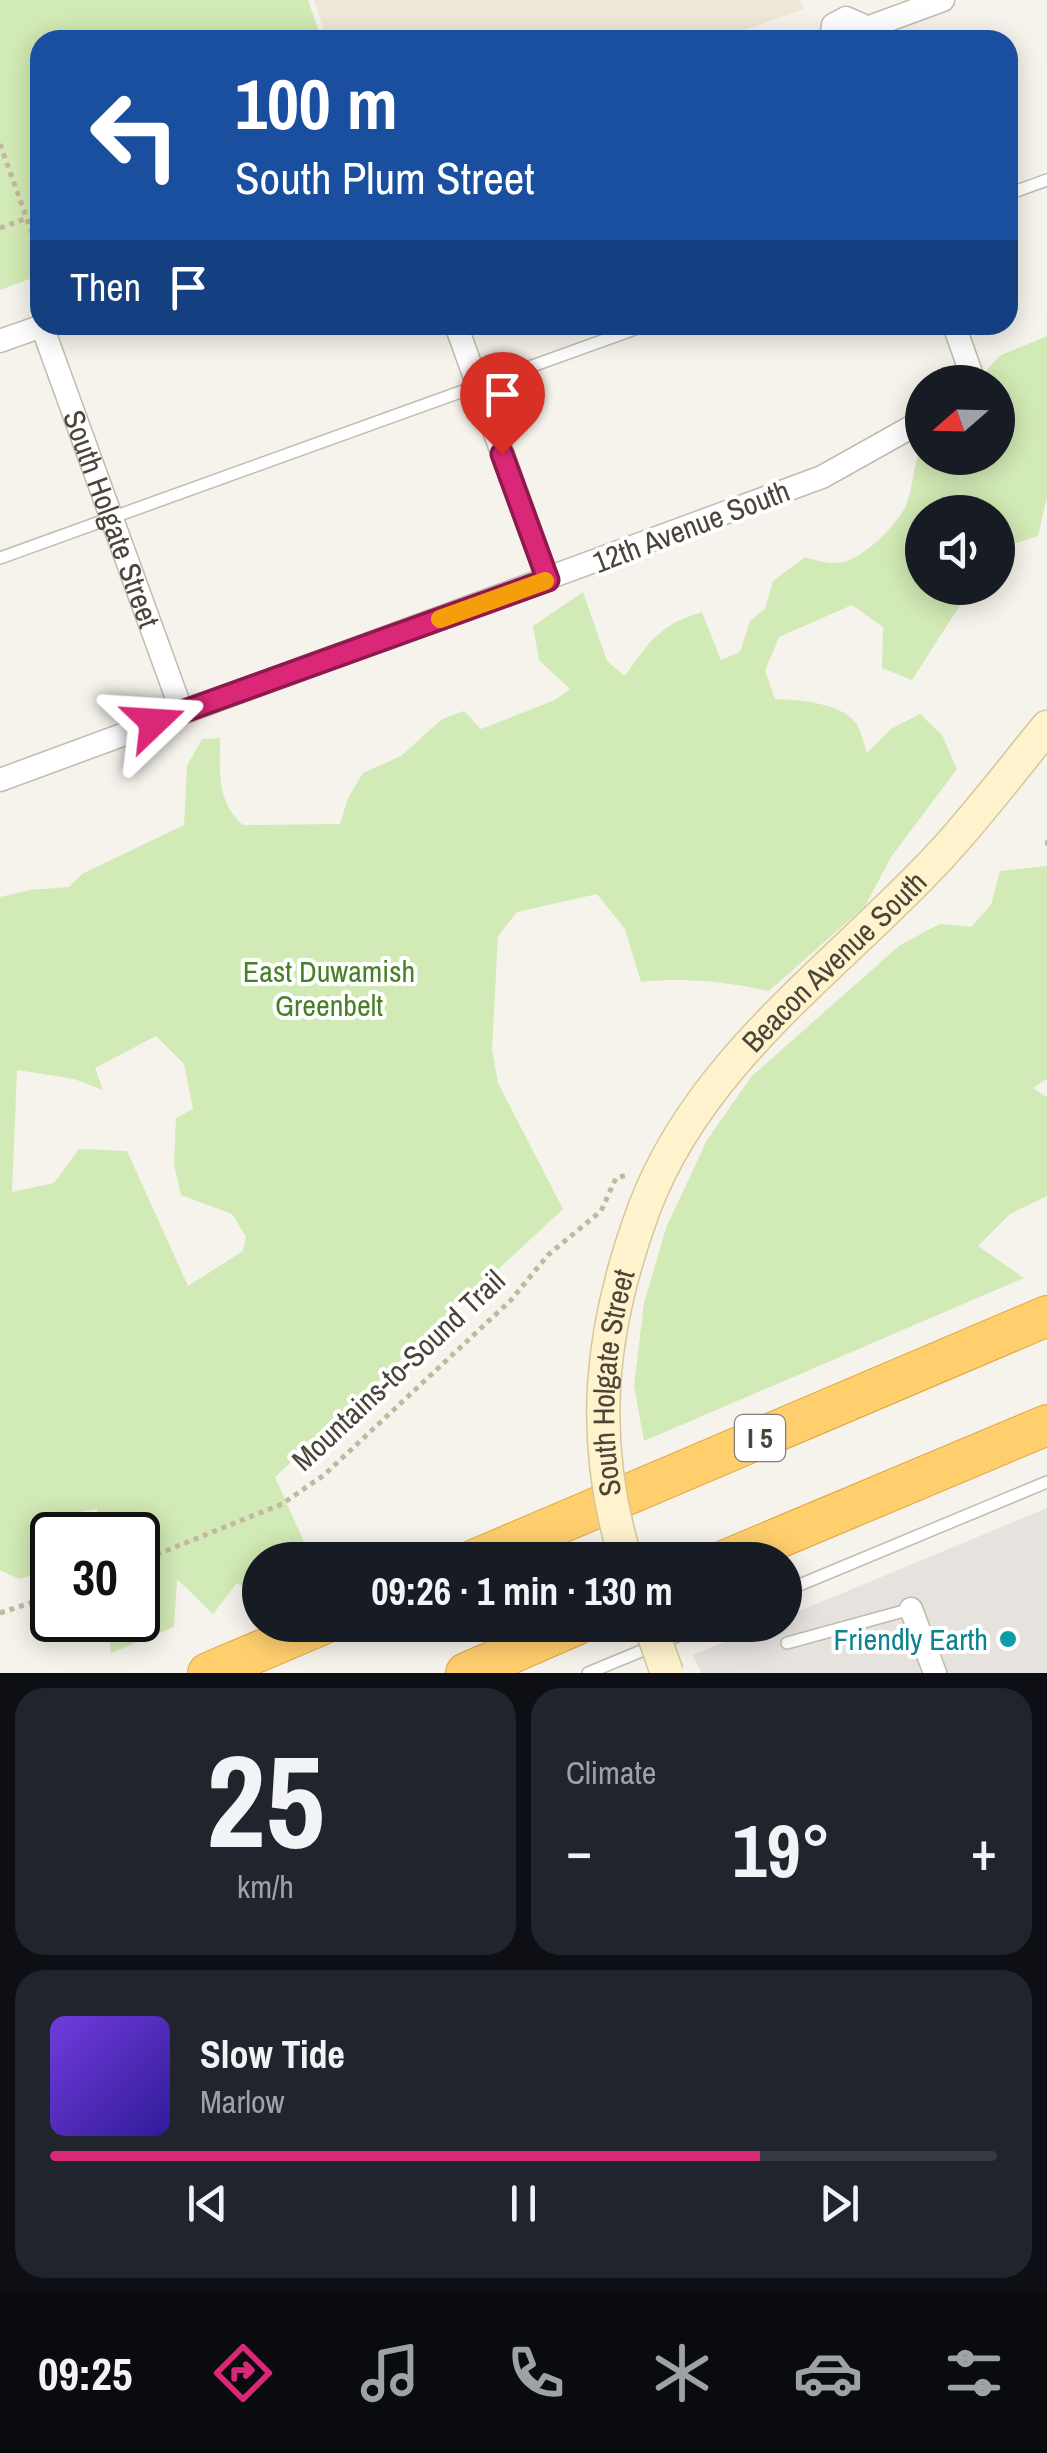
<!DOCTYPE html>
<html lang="en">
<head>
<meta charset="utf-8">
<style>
  body { margin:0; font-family:"Archivo Narrow",sans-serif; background:#20242c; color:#f1f3f6; height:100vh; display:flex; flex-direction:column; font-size:38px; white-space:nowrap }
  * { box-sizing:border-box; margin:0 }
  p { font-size:32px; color:#9ea1a6 }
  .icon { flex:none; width:55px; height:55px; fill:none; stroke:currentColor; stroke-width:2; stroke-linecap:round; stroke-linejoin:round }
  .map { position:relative; height:1673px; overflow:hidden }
  .panel { display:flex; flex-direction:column; gap:15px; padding:15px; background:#0d0f14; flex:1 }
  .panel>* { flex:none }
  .guide { position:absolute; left:30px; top:30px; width:988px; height:305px; border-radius:30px; box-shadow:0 5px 25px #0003; background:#1a4fa0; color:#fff; overflow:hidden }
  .needle { width:65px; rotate:250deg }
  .fabs { position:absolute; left:905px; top:365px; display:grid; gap:20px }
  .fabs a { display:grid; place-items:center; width:110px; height:110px; border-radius:50%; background:#171b24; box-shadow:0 5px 25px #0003; font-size:50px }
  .speed { position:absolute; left:30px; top:1512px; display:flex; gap:20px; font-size:50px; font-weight:700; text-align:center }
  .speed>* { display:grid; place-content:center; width:130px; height:130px; border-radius:50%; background:#171b24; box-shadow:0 5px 25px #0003; line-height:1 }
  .speed .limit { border:5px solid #111; border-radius:15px; background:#fff; color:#111 }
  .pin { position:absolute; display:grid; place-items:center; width:85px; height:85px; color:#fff; margin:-102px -42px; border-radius:50% 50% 50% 0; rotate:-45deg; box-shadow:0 0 10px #0007 }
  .pin .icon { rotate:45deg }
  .me { position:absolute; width:110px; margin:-55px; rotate:70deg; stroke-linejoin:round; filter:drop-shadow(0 0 8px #0008) }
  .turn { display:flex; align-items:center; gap:35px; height:210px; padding:0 40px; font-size:45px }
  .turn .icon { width:130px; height:130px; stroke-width:2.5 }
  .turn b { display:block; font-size:70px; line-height:85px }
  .then { display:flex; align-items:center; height:95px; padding:0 40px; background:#0003; gap:20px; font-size:38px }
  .big { font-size:75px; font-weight:800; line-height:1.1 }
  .panel .widget { flex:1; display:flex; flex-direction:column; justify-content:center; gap:15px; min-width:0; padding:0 35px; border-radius:30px; background:#20242c }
  .panel .dial { align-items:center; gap:0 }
  .dial b { font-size:130px; line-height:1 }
  .song { display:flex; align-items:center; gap:30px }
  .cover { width:120px; height:120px; border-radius:15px; background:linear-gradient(135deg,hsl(260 70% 55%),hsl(250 70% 35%)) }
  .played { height:10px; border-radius:5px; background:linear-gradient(90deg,#db2777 75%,#363941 75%) }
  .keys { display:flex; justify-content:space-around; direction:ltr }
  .heat { display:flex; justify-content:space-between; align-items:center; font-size:55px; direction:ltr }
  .panel .tiles { flex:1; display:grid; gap:15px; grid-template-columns:1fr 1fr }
  .widget:last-child { grid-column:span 2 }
  .trip { position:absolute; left:242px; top:1542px; width:560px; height:100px; border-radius:50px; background:#171b24; box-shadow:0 5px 25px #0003; font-weight:800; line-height:100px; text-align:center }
  .menu { display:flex; height:160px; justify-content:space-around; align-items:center; background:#090b0e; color:#9ea1a6 }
  .menu .icon { width:70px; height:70px }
  .menu .current { color:#db2777 }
  .menu b { font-size:45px; color:#f1f3f6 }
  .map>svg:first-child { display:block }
  .industrial { fill:#e6e2dd }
  .education { fill:#efe8d6 }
  .green { fill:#d2eab5; fill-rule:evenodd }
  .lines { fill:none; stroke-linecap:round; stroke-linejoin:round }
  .service-casing { stroke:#c2bbae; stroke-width:14 }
  .minor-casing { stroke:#c2bbae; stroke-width:25 }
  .secondary-casing { stroke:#d6c79b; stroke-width:35 }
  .motorway-casing { stroke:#e0a43c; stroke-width:42 }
  .path { stroke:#c4b79f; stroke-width:5; stroke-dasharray:5 5; stroke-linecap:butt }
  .service { stroke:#fff; stroke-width:11 }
  .minor { stroke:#fff; stroke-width:22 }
  .secondary { stroke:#fff3cd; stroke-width:32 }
  .motorway { stroke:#ffcf6e; stroke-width:40 }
  .secondary-bridge-casing { stroke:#d6c79b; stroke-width:35; stroke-linecap:butt }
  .secondary-bridge { stroke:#fff3cd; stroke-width:32 }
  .route-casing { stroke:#8e194d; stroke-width:25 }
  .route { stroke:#db2777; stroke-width:18 }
  .slow { stroke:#f59e0b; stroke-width:18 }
  .culture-dot { fill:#0f9aa8; stroke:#fff; stroke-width:4 }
  .labels { text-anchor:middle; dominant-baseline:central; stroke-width:8; stroke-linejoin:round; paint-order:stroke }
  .shield { fill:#fff; stroke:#817c74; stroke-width:2.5 }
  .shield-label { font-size:28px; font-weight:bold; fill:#4b4439 }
  .street-label { font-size:30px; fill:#4b4439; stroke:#fff }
  .park-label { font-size:30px; fill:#4a7f2a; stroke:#fff }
  .culture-label { font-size:30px; fill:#0d838f; stroke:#fff; text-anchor:end }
</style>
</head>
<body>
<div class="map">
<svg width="1047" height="1673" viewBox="0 0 1047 1673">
  <rect width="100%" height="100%" fill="#f6f3ec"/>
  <polygon class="industrial" points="1047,1508 1047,1673 701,1673 693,1655 765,1625 785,1625 785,1617"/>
  <polygon class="education" points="314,0 801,0 804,9 716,40 328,40"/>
  <g class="green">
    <polygon points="0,0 308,0 322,40 40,40 40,275 0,290"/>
    <path d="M1047 336V497L1038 536 998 549V512H922V588H971L912 680 882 668 883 627 852 605 779 637 765 671 775 699C799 700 838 702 855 722 861 729 864 745 867 753L891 729 920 714 942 735 957 769 891 857 865 906 769 991C726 982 686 977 641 982L625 929 597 894 517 912 498 936 492 1049 498 1083 563 1209 275 1477 312 1560H295L270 1548 268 1560H260V1596L237 1583 213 1614 177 1579 174 1627 111 1653 107 1620H138V1535H99L97 1509 58 1516 57 1535H52V1570L19 1579 0 1570V897L30 890 69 887 82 874 184 825 187 766 202 739 220 738C220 772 216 801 243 825L340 824 348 798 363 773 401 756 442 719 464 711 481 729 555 700 570 689 539 660 533 626 583 592 607 661 625 676C650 641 659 625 702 612L721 660 740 652 750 621 765 609 773 581 805 557C818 561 830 565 843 562 864 558 897 525 906 505 914 486 912 467 922 445V458H998V382H977L999 356ZM156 1036 184 1064 193 1109 176 1118 174 1165 181 1195 232 1214 246 1237 243 1251 188 1286 127 1151 79 1149 54 1183 12 1192 17 1070 74 1079 103 1090 95 1068Z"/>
    <polygon points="1047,866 1047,1079 1033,1088 1047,1097 1047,1196 1010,1214 978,1246 1024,1278 644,1441 634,1386 644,1303 666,1228 707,1140 751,1077 900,945 940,924 971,927 991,905 1000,871"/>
  </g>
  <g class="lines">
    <defs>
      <g id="service">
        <polyline points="1008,194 1047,180"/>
        <polyline points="0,558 646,325"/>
        <polyline points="785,1591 1047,1482"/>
        <polyline points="787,1643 911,1609"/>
        <polyline points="588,1673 704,1625"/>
      </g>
      <g id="minor">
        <polyline points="864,29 943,0"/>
        <polyline points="831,40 833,25 846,18 862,25 864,40"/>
        <polyline points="456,325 548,580"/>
        <polyline points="954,325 971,373 961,382"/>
        <path id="s1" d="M42 326 182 712"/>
        <polyline points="0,341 45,325"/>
        <polyline points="0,780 822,477 922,421"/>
        <polyline points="911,1609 935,1673"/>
      </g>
      <g id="secondary">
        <path id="s2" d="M644 1209C699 1061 836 968 940 856 978 815 1012 770 1047 727"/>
      </g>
      <g id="motorway">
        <polyline points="474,1560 1047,1316"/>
        <polyline points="726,1560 1047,1425"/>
        <polyline points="208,1673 321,1625"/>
        <polyline points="466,1673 576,1625"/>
      </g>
    </defs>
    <use href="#service" class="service-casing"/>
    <use href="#minor" class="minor-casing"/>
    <use href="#secondary" class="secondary-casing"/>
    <use href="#motorway" class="motorway-casing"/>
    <g class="path">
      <polyline points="0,144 40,255"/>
      <polyline points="0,228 27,218"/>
      <polyline points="1045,843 1047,843"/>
      <polyline points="138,1562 282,1504 324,1475 511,1300 548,1255 601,1211 616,1178 627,1175"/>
      <polyline points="0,1613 52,1596"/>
    </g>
    <use href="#service" class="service"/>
    <use href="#minor" class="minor"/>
    <use href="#secondary" class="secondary"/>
    <use href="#motorway" class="motorway"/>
    <defs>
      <g id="secondary-bridge">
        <path id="s3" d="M626 1560C588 1437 600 1328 644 1209"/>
        <polyline points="650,1625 667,1673"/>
      </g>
    </defs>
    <use href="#secondary-bridge" class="secondary-bridge-casing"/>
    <use href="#secondary-bridge" class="secondary-bridge"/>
  </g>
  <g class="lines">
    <defs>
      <polyline id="route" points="154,722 548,580 502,454"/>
    </defs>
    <use href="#route" class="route-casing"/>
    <use href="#route" class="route"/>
    <polyline class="slow" points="440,619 545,581"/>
  </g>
  <circle class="culture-dot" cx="1008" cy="1639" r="10"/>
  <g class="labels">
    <rect class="shield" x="735" y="1415" width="50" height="46" rx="8"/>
    <g class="shield-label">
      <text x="760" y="1438">I 5</text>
    </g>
    <g class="street-label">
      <text stroke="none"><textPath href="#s1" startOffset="205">South Holgate Street</textPath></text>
      <text transform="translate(691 526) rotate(-21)">12th Avenue South</text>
      <text stroke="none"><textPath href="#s2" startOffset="315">Beacon Avenue South</textPath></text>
      <text transform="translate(398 1370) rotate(-43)">Mountains-to-Sound Trail</text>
      <text stroke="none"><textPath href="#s3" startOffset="180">South Holgate Street</textPath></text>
    </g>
    <g class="park-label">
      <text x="329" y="971">East Duwamish<tspan x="329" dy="34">Greenbelt</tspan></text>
    </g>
    <g class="culture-label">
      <text x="988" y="1639">Friendly Earth</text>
    </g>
  </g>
</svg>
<div class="fabs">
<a><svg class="needle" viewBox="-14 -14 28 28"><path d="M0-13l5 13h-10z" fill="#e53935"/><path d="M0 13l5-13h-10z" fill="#9ea1a6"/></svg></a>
<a><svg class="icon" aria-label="sound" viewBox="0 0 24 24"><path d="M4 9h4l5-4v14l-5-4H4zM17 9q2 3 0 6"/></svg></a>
</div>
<div class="speed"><div class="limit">30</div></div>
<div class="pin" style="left:502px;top:454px;background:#d93025"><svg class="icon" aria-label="arrive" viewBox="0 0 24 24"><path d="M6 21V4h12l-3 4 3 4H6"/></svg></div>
<svg class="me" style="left:154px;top:722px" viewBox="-20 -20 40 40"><path d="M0-17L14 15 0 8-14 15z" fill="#db2777" stroke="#fff" stroke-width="4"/></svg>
<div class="trip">09:26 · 1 min · 130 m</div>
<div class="guide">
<div class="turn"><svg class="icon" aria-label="left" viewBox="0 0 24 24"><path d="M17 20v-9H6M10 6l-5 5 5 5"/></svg><div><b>100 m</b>South Plum Street</div></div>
<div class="then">Then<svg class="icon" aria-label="arrive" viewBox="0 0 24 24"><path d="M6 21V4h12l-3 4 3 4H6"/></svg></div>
</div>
</div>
<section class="panel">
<div class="tiles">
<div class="widget dial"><b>25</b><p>km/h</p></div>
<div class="widget"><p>Climate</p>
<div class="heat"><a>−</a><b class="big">19°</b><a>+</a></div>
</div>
<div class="widget">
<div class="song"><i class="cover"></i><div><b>Slow Tide</b><p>Marlow</p></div></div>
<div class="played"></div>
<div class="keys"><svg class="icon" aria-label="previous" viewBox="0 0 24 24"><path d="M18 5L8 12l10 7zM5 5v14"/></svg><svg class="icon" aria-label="pause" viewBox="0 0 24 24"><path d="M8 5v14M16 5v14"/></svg><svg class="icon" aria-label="next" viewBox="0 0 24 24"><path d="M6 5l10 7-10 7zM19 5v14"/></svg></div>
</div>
</div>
</section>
<nav class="menu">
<b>09:25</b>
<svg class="icon current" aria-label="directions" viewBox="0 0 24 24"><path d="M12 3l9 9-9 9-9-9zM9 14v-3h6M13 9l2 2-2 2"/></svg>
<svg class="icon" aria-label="music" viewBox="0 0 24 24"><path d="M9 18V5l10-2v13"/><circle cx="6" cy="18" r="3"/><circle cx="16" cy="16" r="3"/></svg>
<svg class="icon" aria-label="phone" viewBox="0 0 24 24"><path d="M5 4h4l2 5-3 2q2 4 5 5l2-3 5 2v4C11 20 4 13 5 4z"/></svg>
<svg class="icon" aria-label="climate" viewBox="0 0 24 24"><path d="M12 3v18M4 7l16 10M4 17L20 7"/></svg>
<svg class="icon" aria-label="car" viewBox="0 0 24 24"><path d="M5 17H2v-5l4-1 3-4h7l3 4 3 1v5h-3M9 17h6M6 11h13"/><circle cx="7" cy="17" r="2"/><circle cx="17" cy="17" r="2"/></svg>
<svg class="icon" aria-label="filters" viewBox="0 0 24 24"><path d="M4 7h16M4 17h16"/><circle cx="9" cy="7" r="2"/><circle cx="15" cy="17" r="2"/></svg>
</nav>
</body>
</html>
